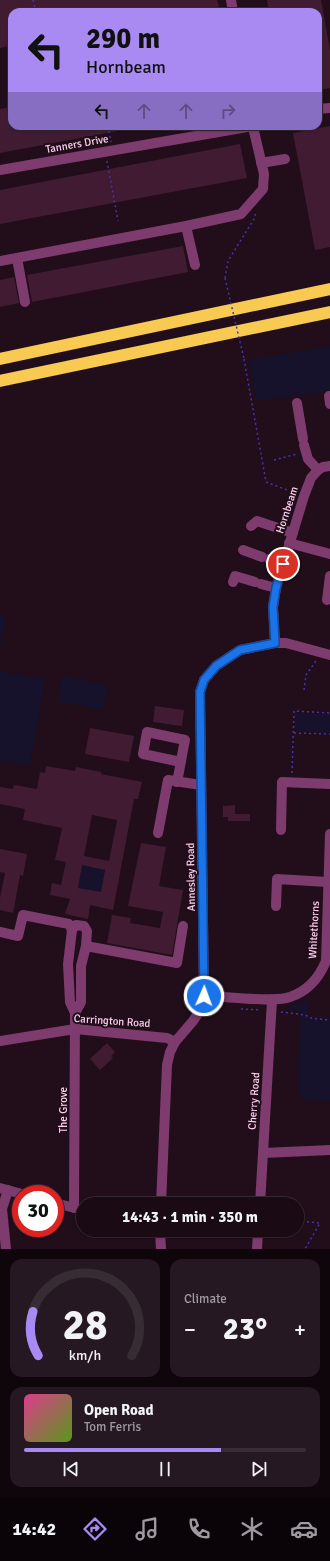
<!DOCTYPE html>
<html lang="en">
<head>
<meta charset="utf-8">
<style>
  body { margin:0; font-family:Signika,sans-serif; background:#261822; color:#f1f3f6; height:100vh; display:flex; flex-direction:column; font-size:15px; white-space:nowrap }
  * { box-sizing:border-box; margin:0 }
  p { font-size:13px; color:#9f9aa0 }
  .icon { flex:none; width:22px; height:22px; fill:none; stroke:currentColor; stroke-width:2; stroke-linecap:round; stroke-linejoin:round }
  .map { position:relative; height:1249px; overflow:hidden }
  .side { display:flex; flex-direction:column; gap:10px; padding:10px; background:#0e060b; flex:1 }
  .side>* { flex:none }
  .banner { position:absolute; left:8px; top:8px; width:314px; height:122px; border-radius:12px; box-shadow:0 1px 3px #0004,0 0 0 1px #372b34; background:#a98af3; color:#111; overflow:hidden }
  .speed { position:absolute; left:12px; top:1185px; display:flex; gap:8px; font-size:20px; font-weight:700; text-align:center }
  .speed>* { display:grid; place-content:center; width:52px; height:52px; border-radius:50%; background:#190a14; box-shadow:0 1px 3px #0004,0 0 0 1px #372b34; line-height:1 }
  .speed .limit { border:6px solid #d22; background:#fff; color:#111 }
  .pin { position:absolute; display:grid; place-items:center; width:34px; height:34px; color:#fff; margin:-17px; border:2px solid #fff; border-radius:50%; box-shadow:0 1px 4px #0007 }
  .me { position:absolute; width:44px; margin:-22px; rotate:2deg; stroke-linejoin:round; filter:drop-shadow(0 0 3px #0008) }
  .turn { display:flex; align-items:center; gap:14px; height:84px; padding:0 12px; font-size:18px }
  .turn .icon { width:52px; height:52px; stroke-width:2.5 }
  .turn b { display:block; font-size:28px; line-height:34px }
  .lanes { display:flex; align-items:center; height:38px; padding:0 12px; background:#0003; justify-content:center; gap:20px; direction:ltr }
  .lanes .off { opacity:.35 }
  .big { font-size:30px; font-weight:700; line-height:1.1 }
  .side .card { flex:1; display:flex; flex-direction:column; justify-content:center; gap:6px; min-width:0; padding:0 14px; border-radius:12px; background:#261822 }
  .side .dial { align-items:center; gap:0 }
  .dial svg { height:104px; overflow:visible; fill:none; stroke:#372b34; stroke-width:7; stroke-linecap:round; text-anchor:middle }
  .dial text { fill:#f1f3f6; stroke:none }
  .song { display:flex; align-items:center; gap:12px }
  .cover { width:48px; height:48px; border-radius:6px; background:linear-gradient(135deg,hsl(330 70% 55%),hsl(90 70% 35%)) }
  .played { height:4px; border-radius:2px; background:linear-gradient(90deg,#a98af3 70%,#372b34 70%) }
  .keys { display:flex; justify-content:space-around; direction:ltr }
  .heat { display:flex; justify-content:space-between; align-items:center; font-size:22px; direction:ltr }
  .side .tiles { flex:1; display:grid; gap:10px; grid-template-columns:1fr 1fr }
  .card:last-child { grid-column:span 2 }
  .trip { position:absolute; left:76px; top:1197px; width:228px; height:40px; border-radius:20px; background:#190a14; box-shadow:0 1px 3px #0004,0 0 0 1px #372b34; font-weight:700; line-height:40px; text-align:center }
  .tabs { display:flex; height:64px; justify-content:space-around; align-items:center; background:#0a0408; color:#9f9aa0 }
  .tabs .icon { width:28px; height:28px }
  .tabs .on { color:#a98af3 }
  .tabs b { font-size:18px; color:#f1f3f6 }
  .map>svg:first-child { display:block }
  .green { fill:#16122b }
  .building { fill:#411b32; fill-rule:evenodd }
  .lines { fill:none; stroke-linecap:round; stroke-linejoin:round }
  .path { stroke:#4533ae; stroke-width:1.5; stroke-dasharray:2 3; stroke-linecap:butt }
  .minor { stroke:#7e3b6e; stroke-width:10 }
  .highway { stroke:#f8ca51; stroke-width:12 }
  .path-bridge { stroke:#4533ae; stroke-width:1.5; stroke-dasharray:2 3; stroke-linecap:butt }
  .route-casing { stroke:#114b97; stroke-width:10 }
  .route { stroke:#1a73e8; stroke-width:7 }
  .labels { text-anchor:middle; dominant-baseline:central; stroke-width:4; stroke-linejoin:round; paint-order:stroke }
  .street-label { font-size:11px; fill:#fdd0ef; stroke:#210e1a }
</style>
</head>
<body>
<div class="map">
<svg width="330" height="1249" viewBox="0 0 330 1249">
  <rect width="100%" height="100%" fill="#210e1a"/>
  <g class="green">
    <polygon points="330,346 330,391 257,401 249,360"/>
    <polygon points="0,614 6,616 0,647"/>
    <polygon points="0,671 45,679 30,765 0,760"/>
    <polygon points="63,676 108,685 103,710 58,701"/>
    <polygon points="295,713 330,714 330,733 295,732"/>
    <polygon points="82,865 105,870 101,892 78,888"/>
    <polygon points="307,998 307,1017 330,1018 330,1102 299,1098 298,1062 301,1011 284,1009"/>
  </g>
  <g class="building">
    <polygon points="0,0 217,0 219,7 193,12 12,12 12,45 0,48"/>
    <polygon points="267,0 321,0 330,50 330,88 318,90 318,12 269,12"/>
    <polygon points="12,107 12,126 122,126 123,130 0,153 0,109"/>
    <polygon points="330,126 330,247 315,250 293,133"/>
    <polygon points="240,144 247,178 0,224 0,190"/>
    <polygon points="183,246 188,272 32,302 27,275"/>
    <polygon points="14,277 19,303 0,307 0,280"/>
    <polygon points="155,706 184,710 182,726 153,722"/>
    <polygon points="90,728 134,736 129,762 85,754"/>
    <path d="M46 766 75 771 76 767 101 772V774L142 782 138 799H134L113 910 90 905 88 919 65 914 70 899 50 895 52 883 61 885 66 862 55 860 62 828 23 820 25 809 0 804V787L13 789 14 785 37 789 40 772 45 773ZM92 815 117 820 109 861 84 856ZM82 865 105 870 101 892 78 888Z"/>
    <polygon points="235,805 235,814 250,814 250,821 228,821 228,817 223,817 223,806"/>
    <polygon points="141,843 166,847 159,886 183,890 172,955 107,943 112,915 131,918 130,923 160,928 163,912 128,906"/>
    <polygon points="0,849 27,854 23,876 20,875 13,913 0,910 0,898 5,873 0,872"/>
    <polygon points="107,1043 115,1052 111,1056 113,1058 100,1070 90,1059"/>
  </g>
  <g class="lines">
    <g class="path">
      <polyline points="33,0 36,12"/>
      <polyline points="108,126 111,142"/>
      <polyline points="107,161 118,221"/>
      <polyline points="225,278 228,261 254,219 256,212"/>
      <polyline points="244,359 266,482 295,493"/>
      <polyline points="274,460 297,454"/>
      <polyline points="304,690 306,675 316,661"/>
      <polyline points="294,733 330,734"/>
      <polyline points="292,773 294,711 330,713"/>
      <polyline points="241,1009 261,1010"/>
      <polyline points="281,1012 305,1015 311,1018 330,1020"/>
      <polyline points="297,1221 320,1223 305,1249"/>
    </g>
    <g class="minor">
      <polyline points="231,0 233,12"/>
      <polyline points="318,109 330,108"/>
      <polyline points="261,163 285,159"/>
      <polyline points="0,170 253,126"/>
      <polyline points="186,226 195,265"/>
      <polyline points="17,258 25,302"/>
      <polyline points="0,261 186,226 241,214 263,189 264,174 253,127 256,126"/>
      <polyline points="329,396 330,404"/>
      <polyline points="297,403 303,439"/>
      <polyline points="304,445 308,459 318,470"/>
      <polyline points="251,526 257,521 293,533"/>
      <polyline points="289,543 330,554"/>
      <polyline points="243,550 262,557"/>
      <polyline points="269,559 283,564"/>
      <polyline points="233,582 235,576 255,582"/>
      <polyline points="261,584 276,588"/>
      <polyline points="327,600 330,576"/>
      <polyline points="275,643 273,607 276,588 304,496 311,478 318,470 323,467 330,466"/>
      <path d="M177 782C180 768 182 754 185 740L147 732 143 754 181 762"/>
      <polyline points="281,830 282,782 330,784"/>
      <polyline points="158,833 168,780 201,785"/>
      <polyline points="276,906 277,879 328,882"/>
      <polyline points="0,932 18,936 23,915 69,924 72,930"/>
      <polyline points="86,946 177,963 183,926"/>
      <path d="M204 996C224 996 275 1003 290 997 308 991 319 978 326 961L330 834"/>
      <polyline points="0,1041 75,1029 167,1038 175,1042"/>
      <polyline points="263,1153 330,1150"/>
      <polyline points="0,1188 22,1194"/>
      <polyline points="55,1203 83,1210"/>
      <polyline points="161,1204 167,1065 170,1052 175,1042 193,1021 201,1009 204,996 200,692 204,680 216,666 240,650 275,643 286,643 330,655"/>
      <polyline points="260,1204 272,1000"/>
      <polyline points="74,1208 75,1013 70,1002 68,964 72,930 76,925 84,926 87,931 86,946 81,966 81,1002 75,1013"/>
      <polyline points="160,1230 161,1249"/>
      <polyline points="6,1249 2,1209 8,1190"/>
      <polyline points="257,1249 258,1230"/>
    </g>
    <g class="highway">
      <polyline points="0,359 330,289"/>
      <polyline points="0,381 330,312"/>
    </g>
    <polyline class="path-bridge" points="225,278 244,359"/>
  </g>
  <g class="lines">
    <defs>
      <polyline id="route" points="204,996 200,692 204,680 216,666 240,650 275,643 273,607 276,588 283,564"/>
    </defs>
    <use href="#route" class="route-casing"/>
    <use href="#route" class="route"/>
  </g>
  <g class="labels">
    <g class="street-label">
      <text transform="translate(77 144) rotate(-10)">Tanners Drive</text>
      <text transform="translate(287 510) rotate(-72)">Hornbeam</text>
      <text transform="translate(191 877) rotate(-91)">Annesley Road</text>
      <text transform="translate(314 930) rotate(-87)">Whitethorns</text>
      <text transform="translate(112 1021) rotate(4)">Carrington Road</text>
      <text transform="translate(254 1101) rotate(-86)">Cherry Road</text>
      <text transform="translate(63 1110) rotate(-90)">The Grove</text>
    </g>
  </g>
</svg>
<div class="speed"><div class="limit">30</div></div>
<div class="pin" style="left:283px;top:564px;background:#d93025"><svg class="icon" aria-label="arrive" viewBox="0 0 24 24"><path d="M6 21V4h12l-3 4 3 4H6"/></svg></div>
<svg class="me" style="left:204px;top:996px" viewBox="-20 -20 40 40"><circle r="17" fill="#1a73e8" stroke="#fff" stroke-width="3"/><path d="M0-11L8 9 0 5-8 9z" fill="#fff"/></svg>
<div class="trip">14:43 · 1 min · 350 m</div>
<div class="banner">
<div class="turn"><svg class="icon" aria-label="left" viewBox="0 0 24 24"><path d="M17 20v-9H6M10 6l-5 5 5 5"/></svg><div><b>290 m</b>Hornbeam</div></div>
<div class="lanes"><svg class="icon" aria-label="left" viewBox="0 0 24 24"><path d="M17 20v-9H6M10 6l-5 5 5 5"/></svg><svg class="icon off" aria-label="ahead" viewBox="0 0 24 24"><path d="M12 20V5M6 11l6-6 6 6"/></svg><svg class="icon off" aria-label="ahead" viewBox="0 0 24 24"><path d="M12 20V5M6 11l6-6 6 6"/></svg><svg class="icon off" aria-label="right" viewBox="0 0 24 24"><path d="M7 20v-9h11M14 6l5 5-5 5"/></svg></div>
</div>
</div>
<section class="side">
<div class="tiles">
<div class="card dial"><svg viewBox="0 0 100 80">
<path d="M14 69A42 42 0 1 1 86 69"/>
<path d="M14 69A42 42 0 0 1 10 35" stroke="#a98af3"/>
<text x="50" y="56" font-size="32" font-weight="700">28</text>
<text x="50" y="72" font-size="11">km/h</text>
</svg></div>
<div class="card"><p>Climate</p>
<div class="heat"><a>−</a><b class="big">23°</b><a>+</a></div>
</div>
<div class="card">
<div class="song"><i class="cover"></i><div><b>Open Road</b><p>Tom Ferris</p></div></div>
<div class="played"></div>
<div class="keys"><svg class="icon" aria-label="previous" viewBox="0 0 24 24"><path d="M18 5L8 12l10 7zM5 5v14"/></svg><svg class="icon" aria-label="pause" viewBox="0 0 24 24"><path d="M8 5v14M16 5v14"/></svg><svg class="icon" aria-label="next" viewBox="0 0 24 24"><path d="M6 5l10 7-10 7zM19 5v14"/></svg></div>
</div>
</div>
</section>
<nav class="tabs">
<b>14:42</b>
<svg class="icon on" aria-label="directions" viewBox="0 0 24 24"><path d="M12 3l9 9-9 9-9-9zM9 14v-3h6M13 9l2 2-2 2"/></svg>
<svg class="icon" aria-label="music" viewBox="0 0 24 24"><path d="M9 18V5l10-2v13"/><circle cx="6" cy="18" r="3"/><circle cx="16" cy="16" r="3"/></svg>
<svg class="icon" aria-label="phone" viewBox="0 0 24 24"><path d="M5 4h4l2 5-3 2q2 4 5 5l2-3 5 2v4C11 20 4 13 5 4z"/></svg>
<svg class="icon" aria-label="climate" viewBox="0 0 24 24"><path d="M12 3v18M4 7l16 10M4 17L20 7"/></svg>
<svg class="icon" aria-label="car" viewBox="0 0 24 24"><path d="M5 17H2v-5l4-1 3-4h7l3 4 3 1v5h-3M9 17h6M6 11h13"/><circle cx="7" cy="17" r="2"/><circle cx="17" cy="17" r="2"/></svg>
</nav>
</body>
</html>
